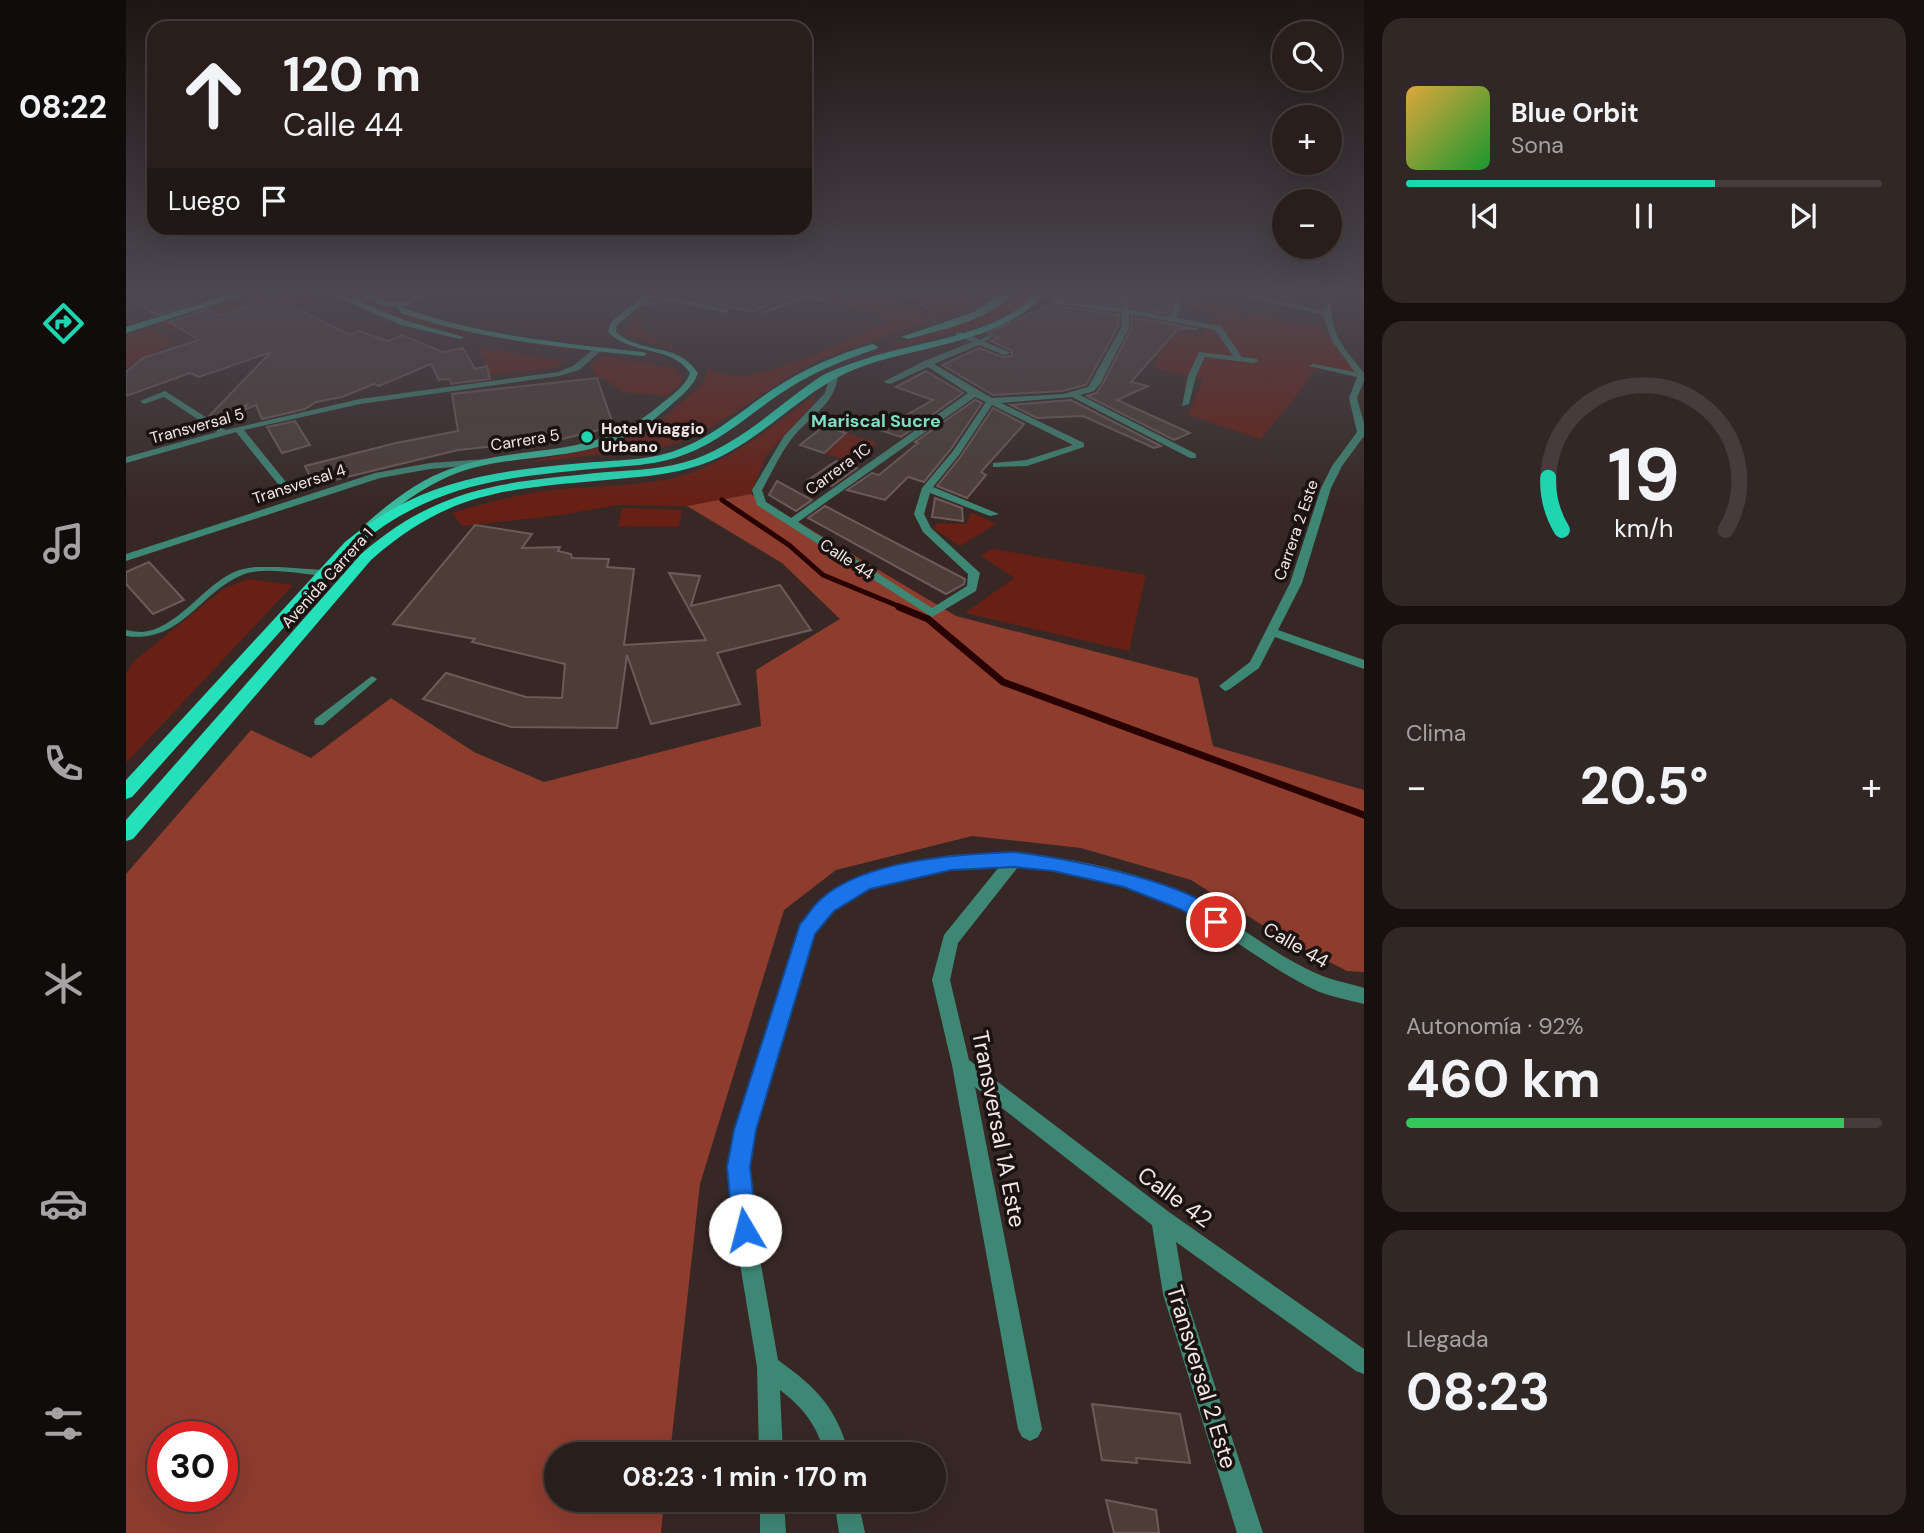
<!DOCTYPE html>
<html lang="es">
<head>
<meta charset="utf-8">
<style>
  body { margin:0; font-family:"DM Sans",sans-serif; background:#312725; color:#f1f3f6; height:100vh; display:flex; flex-direction:column; font-size:26px; white-space:nowrap }
  * { box-sizing:border-box; margin:0 }
  p { font-size:23px; color:#a5a2a3 }
  .icon { flex:none; width:38px; height:38px; fill:none; stroke:currentColor; stroke-width:2; stroke-linecap:round; stroke-linejoin:round }
  .map { position:relative; flex:1; overflow:hidden }
  .sheet { display:flex; flex-direction:column; gap:18px; padding:18px; background:#17100f; width:560px }
  .sheet>* { flex:none }
  .banner { position:absolute; left:21px; top:21px; width:665px; height:214px; border-radius:21px; box-shadow:0 7px 28px #0002,0 0 0 2px #453c3b; background:#291e1c; color:#f1f3f6; overflow:hidden }
  .buttons { position:absolute; left:1146px; top:21px; display:grid; gap:14px }
  .buttons a { display:grid; place-items:center; width:70px; height:70px; border-radius:50%; background:#291e1c; box-shadow:0 7px 28px #0002,0 0 0 2px #453c3b; font-size:35px }
  .speed { position:absolute; left:21px; top:1421px; display:flex; gap:14px; font-size:35px; font-weight:700; text-align:center }
  .speed>* { display:grid; place-content:center; width:91px; height:91px; border-radius:50%; background:#291e1c; box-shadow:0 7px 28px #0002,0 0 0 2px #453c3b; line-height:1 }
  .speed .limit { border:10px solid #d22; background:#fff; color:#111 }
  .pin { position:absolute; display:grid; place-items:center; width:60px; height:60px; color:#fff; margin:-30px; border:4px solid #fff; border-radius:50%; box-shadow:0 2px 7px #0007 }
  .me { position:absolute; width:77px; margin:-38px; rotate:352deg; stroke-linejoin:round; filter:drop-shadow(0 0 5px #0008) }
  .turn { display:flex; align-items:center; gap:24px; height:147px; padding:0 21px; font-size:32px }
  .turn .icon { width:91px; height:91px; stroke-width:2.5 }
  .turn b { display:block; font-size:49px; line-height:60px }
  .then { display:flex; align-items:center; height:66px; padding:0 21px; background:#0003; gap:14px; font-size:26px }
  .big { font-size:52px; font-weight:700; line-height:1.1 }
  .sheet .tile { flex:1; display:flex; flex-direction:column; justify-content:center; gap:10px; min-width:0; padding:0 24px; border-radius:21px; background:#312725 }
  .sheet .dial { align-items:center; gap:0 }
  .dial svg { height:182px; overflow:visible; fill:none; stroke:#453c3b; stroke-width:7; stroke-linecap:round; text-anchor:middle }
  .dial text { fill:#f1f3f6; stroke:none }
  .song { display:flex; align-items:center; gap:21px }
  .cover { width:84px; height:84px; border-radius:10px; background:linear-gradient(135deg,hsl(40 70% 55%),hsl(130 70% 35%)) }
  .played { height:7px; border-radius:4px; background:linear-gradient(90deg,#1ed5b0 65%,#453c3b 65%) }
  .keys { display:flex; justify-content:space-around; direction:ltr }
  .heat { display:flex; justify-content:space-between; align-items:center; font-size:38px; direction:ltr }
  .charge { height:10px; border-radius:5px; background:linear-gradient(90deg,#34c759 92%,#453c3b 0) }
  .trip { position:absolute; left:418px; top:1442px; width:402px; height:70px; border-radius:35px; background:#291e1c; box-shadow:0 7px 28px #0002,0 0 0 2px #453c3b; font-weight:700; line-height:70px; text-align:center }
  main { display:flex; flex:1; min-height:0 }
  .dock { display:flex; flex-direction:column; width:126px; justify-content:space-around; align-items:center; background:#100c0b; color:#a5a2a3 }
  .dock .icon { width:49px; height:49px }
  .dock .current { color:#1ed5b0 }
  .dock b { font-size:32px; color:#f1f3f6 }
  .map>svg:first-child { display:block }
  .green { fill:#681f14 }
  .forest { fill:#8e3c2e; fill-rule:evenodd }
  .lines { fill:none; stroke-linecap:round; stroke-linejoin:round }
  .stream-far2 { stroke:#280100; stroke-width:3.5 }
  .stream-far1 { stroke:#280100; stroke-width:5 }
  .stream { stroke:#280100; stroke-width:7 }
  .building { fill:#4c3d39; stroke:#6c5b58; stroke-width:2 }
  .lane { fill:#3e8774; fill-rule:evenodd }
  .street { fill:#3e8774; fill-rule:evenodd }
  .secondary { fill:#38ba9c; fill-rule:evenodd }
  .primary { fill:#25e1bb; fill-rule:evenodd }
  .route { fill:#1a73e8; stroke:#114b97; stroke-width:2 }
  .poi-dot { fill:#1ed5b0; stroke:#1a1312; stroke-width:2.5 }
  .labels { text-anchor:middle; dominant-baseline:central; stroke-width:7; stroke-linejoin:round; paint-order:stroke }
  .far-street-label { font-size:16px; fill:#f3e8e6; stroke:#1a1312 }
  .far-poi-label { font-size:16px; font-weight:bold; fill:#f3e8e6; stroke:#1a1312; text-anchor:start }
  .far-neighbourhood-label { font-size:18px; font-weight:bold; fill:#7fdfc5; stroke:#1a1312 }
  .street-label { font-size:19px; fill:#f3e8e6; stroke:#1a1312 }
  .near-street-label { font-size:23px; fill:#f3e8e6; stroke:#1a1312 }
</style>
</head>
<body>
<main>
<nav class="dock">
<b>08:22</b>
<svg class="icon current" aria-label="directions" viewBox="0 0 24 24"><path d="M12 3l9 9-9 9-9-9zM9 14v-3h6M13 9l2 2-2 2"/></svg>
<svg class="icon" aria-label="music" viewBox="0 0 24 24"><path d="M9 18V5l10-2v13"/><circle cx="6" cy="18" r="3"/><circle cx="16" cy="16" r="3"/></svg>
<svg class="icon" aria-label="phone" viewBox="0 0 24 24"><path d="M5 4h4l2 5-3 2q2 4 5 5l2-3 5 2v4C11 20 4 13 5 4z"/></svg>
<svg class="icon" aria-label="climate" viewBox="0 0 24 24"><path d="M12 3v18M4 7l16 10M4 17L20 7"/></svg>
<svg class="icon" aria-label="car" viewBox="0 0 24 24"><path d="M5 17H2v-5l4-1 3-4h7l3 4 3 1v5h-3M9 17h6M6 11h13"/><circle cx="7" cy="17" r="2"/><circle cx="17" cy="17" r="2"/></svg>
<svg class="icon" aria-label="filters" viewBox="0 0 24 24"><path d="M4 7h16M4 17h16"/><circle cx="9" cy="7" r="2"/><circle cx="15" cy="17" r="2"/></svg>
</nav>
<div class="map">
<svg width="1238" height="1533" viewBox="0 0 1238 1533">
  <rect width="100%" height="100%" fill="#372825"/>
  <g class="green">
    <polygon points="142,291 179,291 192,297 166,306 149,298 57,330 46,332 35,325"/>
    <polygon points="211,291 218,291 306,324 367,337 455,350 453,352 303,326"/>
    <path d="M715 291H868L842 308 692 360C638 387 595 432 535 448L390 464 471 448 524 430 578 383 581 369C591 371 603 376 613 376 653 374 725 339 762 321L708 301Z"/>
    <polygon points="888,291 908,291 906,299 895,309 866,321 742,356 868,309"/>
    <polygon points="1060,295 1117,309 1112,319 1118,320 1123,314 1195,328 1236,374 1192,365 1168,399 1134,439 1062,415 1077,379 1028,368 1043,331 1076,336 1077,326 1085,327 1087,316 1092,316 1086,315 1087,311 1058,306"/>
    <path d="M516 313C509 336 545 345 563 354L501 335 498 330Z"/>
    <polygon points="27,328 49,342 0,367 0,336"/>
    <polygon points="352,348 438,361 429,368 363,375"/>
    <polygon points="476,356 548,368 554,374 556,382 541,396 496,392 480,380 471,378 465,365"/>
    <path d="M689 395 686 406 641 454 625 494 561 506 491 505 435 515 336 526 326 513C356 504 387 495 419 491 468 484 531 489 577 468 618 450 653 421 689 395Z"/>
    <polygon points="720,433 752,443 729,464 698,453"/>
    <polygon points="496,508 556,510 553,527 492,526"/>
    <polygon points="845,512 870,524 834,546 807,528 812,523 841,524"/>
    <polygon points="867,549 1020,575 1003,651 839,613 888,578 854,555"/>
    <polygon points="122,579 167,585 0,763 0,674 7,662 97,589"/>
  </g>
  <path class="forest" d="M625 494 830 616 1072 678 1087 746 1238 790V972L1221 971 1155 937 1065 880 955 848 846 836 710 870 658 910 574 1184 544 1454H430V1500H538L535 1533H0V874L125 730 185 758 265 698 348 752 418 782 635 726 630 670 714 619 656 563 561 506ZM37 1437H96V1496H37Z"/>
  <g class="lines">
    <polyline class="stream-far2" points="768,291 800,312"/>
    <polyline class="stream-far1" points="596,500 663,545 697,575 777,608"/>
    <polyline class="stream" points="773,607 802,619 877,682 1238,815"/>
  </g>
  <g class="building">
    <polygon points="0,291 36,291 66,304 31,315 0,297"/>
    <polygon points="572,291 668,291 668,293 626,312 571,299"/>
    <polygon points="950,291 994,291 994,305 937,298"/>
    <polygon points="1006,291 1047,291 1049,294 1042,314 1006,307"/>
    <polygon points="149,298 224,335 233,331 262,341 276,335 316,352 337,348 349,369 361,366 364,379 325,384 324,379 313,380 305,364 253,386 248,384 216,397 190,402 179,409 136,419 130,405 116,411 121,405 86,418 83,416 145,352 73,377 64,373 0,396 0,372 17,358 73,340 43,322 81,309 94,315"/>
    <polygon points="924,305 993,315 992,327 960,385 937,391 867,395 816,365 853,348 877,357 886,356 886,351 865,341 873,338 862,333"/>
    <polygon points="1006,317 1072,329 1052,329 1005,382 1022,386 991,400 1064,433 1048,440 961,396 970,393 976,385 1005,329"/>
    <polygon points="800,371 837,393 775,437 754,430 807,400 770,387"/>
    <polygon points="471,378 487,424 473,430 436,439 332,450 188,485 179,466 270,443 332,431 326,394"/>
    <polygon points="849,400 856,403 825,449 798,482 782,477 759,500 721,490 746,473 753,475 792,443 789,442"/>
    <polygon points="945,400 1035,446 1028,448 957,416 911,418 885,405"/>
    <polygon points="867,408 898,424 855,472 860,475 841,498 811,486 835,456"/>
    <polygon points="169,421 184,445 156,453 141,427"/>
    <polygon points="698,426 720,433 698,453 674,445"/>
    <polygon points="710,461 731,468 706,486 682,480"/>
    <polygon points="651,481 686,500 670,511 643,495"/>
    <polygon points="809,498 836,508 837,521 806,517"/>
    <polygon points="699,506 839,579 838,584 820,594 682,518"/>
    <polygon points="349,525 406,534 396,548 434,547 432,551 445,554 446,558 483,559 481,567 508,569 498,645 580,640 543,573 574,576 565,606 654,585 685,630 591,653 614,704 525,724 501,655 491,728 385,727 297,699 320,673 400,697 436,698 439,664 346,642 349,639 267,624"/>
    <polygon points="23,562 58,600 27,614 0,584 0,572"/>
    <polygon points="966,1404 1054,1414 1064,1463 1010,1458 1011,1463 976,1460"/>
    <polygon points="980,1500 1030,1510 1033,1533 988,1533"/>
  </g>
  <g class="lines">
    <g class="lane">
      <polygon points="525,293 600,309 603,311 600,313 544,301 542,303 510,306 512,303 540,300 523,296"/>
      <polygon points="684,293 686,296 640,313 635,312"/>
      <polygon points="862,336 867,337 855,343 850,342"/>
      <path d="M129 567H153L197 570 201 573 197 576C174 574 138 566 116 575 73 593 55 644 0 636V630C5 631 11 632 16 632 51 629 77 586 108 572 115 569 122 568 129 567Z"/>
      <polygon points="246,676 251,679 249,681 197,725 189,725 188,722 189,719"/>
    </g>
    <g class="street">
      <polygon points="74,291 84,291 91,295 88,297"/>
      <polygon points="303,291 313,291 280,306 273,304"/>
      <polygon points="670,291 680,291 703,301 697,302"/>
      <path d="M926 291H932V300L996 308 997 291H1003V309L1044 317 1052 293 1050 291H1059L1051 318 1095 326 1116 357 1131 359 1132 361 1128 363 1079 357 1070 376 1063 404 1056 406 1062 376 1073 352 1107 356 1089 330 1003 314V328L974 384 968 391 954 395 1070 454V458H1064L946 397 875 403 958 443V447L901 466 867 467V463L900 460 947 445 866 405 833 455 807 487 873 514 864 516 804 493 798 514 805 528 854 573 850 591 806 617 631 505 626 490 658 436 699 393 705 372 712 374C710 406 681 417 664 441 653 456 645 474 636 490L640 502 665 518 842 393 802 367 764 384 757 382 798 361 846 342 830 336V332H836L885 353 878 355 853 345 808 364 866 398 937 394 962 387 995 328 996 313 926 303ZM849 397 860 402 827 451 796 488 788 514 797 532 842 574 841 586 806 608 672 522Z"/>
      <path d="M1098 291H1111L1197 311 1200 301H1204C1207 338 1215 344 1238 373V381L1231 398 1238 423V436L1216 466 1205 488 1176 583 1152 630 1238 660V669L1149 637 1133 668 1104 689 1099 691 1093 686 1124 662 1164 583 1195 488 1206 466 1231 432 1223 398 1231 377 1183 366 1187 364 1229 372 1206 341 1197 315Z"/>
      <polygon points="470,347 477,349 453,370 433,376 234,404 118,430 160,482 155,485 152,484 110,432 0,463 0,457 91,432 38,397 18,404 14,401 39,391 100,430 234,399 432,372 447,366"/>
      <polygon points="360,459 365,462 363,464 304,469 254,478 0,561 0,554 249,473 304,463"/>
      <path d="M888 853C948 858 1009 870 1063 897 1109 920 1154 961 1202 978 1214 982 1226 984 1238 988V1004C1223 1000 1206 997 1191 991 1142 968 1101 932 1053 907 1004 882 946 871 892 867L832 943 824 980 843 1060 1043 1212 1238 1349V1374L1230 1371 1050 1242 1059 1294 1137 1533H1111L1037 1294 1026 1225 849 1087 916 1429 912 1437 904 1441 896 1437 892 1429 826 1065 806 980 818 935 873 867 825 869 745 888 707 910 688 934 629 1130 622 1167 624 1203 652 1360C691 1388 710 1407 723 1454H699C691 1426 678 1408 654 1390L657 1454H633L631 1367 604 1203 602 1167 609 1130 673 930 695 900 741 875 825 855Z"/>
      <polygon points="634,1500 658,1500 660,1533 634,1533"/>
      <polygon points="708,1500 732,1500 739,1533 713,1533"/>
    </g>
    <g class="secondary">
      <polygon points="197,291 207,291 281,321 338,337 334,339 275,325"/>
      <path d="M226 291H236L261 302H280L277 307 281 309C357 336 437 343 517 352L521 354 517 356C435 347 354 340 275 313L270 306H257Z"/>
      <path d="M524 291H532L491 325 490 332C515 355 551 341 572 373 567 387 556 395 545 405 534 414 524 424 511 431 456 463 389 452 331 473 297 486 269 508 243 532H235V528C262 504 290 481 324 469 401 441 467 463 535 404 546 395 559 387 564 373 546 345 505 356 482 332L485 322Z"/>
    </g>
    <g class="primary">
      <polygon points="115,291 129,291 0,333 0,327"/>
      <path d="M880 291H889C863 321 820 328 783 339L775 337 848 312Z"/>
      <path d="M911 291H920C883 342 789 346 732 368 670 392 630 451 564 468 537 476 508 477 480 480 381 489 323 491 245 560L7 839 0 841V820L235 554C315 485 380 482 481 472 510 470 541 469 569 459 615 442 649 408 688 381 703 370 724 364 742 358 792 341 878 335 911 291Z"/>
      <path d="M747 344 752 347 750 349C720 359 690 371 663 388 628 410 599 439 560 454 531 466 497 466 466 469 373 478 303 485 229 548L6 797 0 799V780L219 542C292 481 365 471 457 463 488 460 522 461 551 450 587 437 615 411 646 390 676 370 711 354 747 344Z"/>
    </g>
  </g>
  <linearGradient id="sky" x2="0" y2="1"><stop stop-color="#1e1614"/><stop offset="0.58" stop-color="#4d4851"/><stop offset="1" stop-color="#4d4851" stop-opacity="0"/></linearGradient>
  <rect width="1238" height="506" fill="url(#sky)"/>
  <path class="route" d="M888 852C929 856 1082 884 1099 922L1096 928 1090 930 1054 909 998 887 927 871 888 867 825 870 744 889 708 911 689 934 630 1130 624 1167 631 1230 627 1239 619 1242 611 1239 607 1230 601 1167 608 1130 674 924C681 916 687 906 695 899 738 860 832 854 888 852Z"/>
  <circle class="poi-dot" cx="461" cy="437" r="7"/>
  <g class="labels">
    <g class="far-street-label">
      <text transform="translate(71 426) rotate(-15)">Transversal 5</text>
      <text transform="translate(399 440) rotate(-9)">Carrera 5</text>
      <text transform="translate(712 469) rotate(-36)">Carrera 1C</text>
      <text transform="translate(173 484) rotate(-18)">Transversal 4</text>
      <text transform="translate(1170 530) rotate(-71)">Carrera 2 Este</text>
      <text transform="translate(721 559) rotate(33)">Calle 44</text>
      <text transform="translate(201 578) rotate(-48)">Avenida Carrera 1</text>
    </g>
    <g class="far-poi-label">
      <text x="475" y="428">Hotel Viaggio<tspan x="475" dy="18">Urbano</tspan></text>
    </g>
    <g class="far-neighbourhood-label">
      <text x="750" y="421">Mariscal Sucre</text>
    </g>
    <g class="street-label">
      <text transform="translate(1170 945) rotate(30)">Calle 44</text>
    </g>
    <g class="near-street-label">
      <text transform="translate(873 1129) rotate(79)">Transversal 1A Este</text>
      <text transform="translate(1049 1197) rotate(36)">Calle 42</text>
      <text transform="translate(1076 1377) rotate(73)">Transversal 2 Este</text>
    </g>
  </g>
</svg>
<div class="buttons">
<a><svg class="icon" aria-label="search" viewBox="0 0 24 24"><circle cx="10" cy="10" r="6"/><path d="M15 15l6 6"/></svg></a>
<a>+</a>
<a>−</a>
</div>
<div class="speed"><div class="limit">30</div></div>
<div class="pin" style="left:1090px;top:922px;background:#d93025"><svg class="icon" aria-label="arrive" viewBox="0 0 24 24"><path d="M6 21V4h12l-3 4 3 4H6"/></svg></div>
<svg class="me" style="left:619px;top:1230px" viewBox="-20 -20 40 40"><circle r="19" fill="#fff"/><path d="M0-13L10 11 0 6-10 11z" fill="#1a73e8"/></svg>
<div class="trip">08:23 · 1 min · 170 m</div>
<div class="banner">
<div class="turn"><svg class="icon" aria-label="ahead" viewBox="0 0 24 24"><path d="M12 20V5M6 11l6-6 6 6"/></svg><div><b>120 m</b>Calle 44</div></div>
<div class="then">Luego<svg class="icon" aria-label="arrive" viewBox="0 0 24 24"><path d="M6 21V4h12l-3 4 3 4H6"/></svg></div>
</div>
</div>
<section class="sheet">
<div class="tile">
<div class="song"><i class="cover"></i><div><b>Blue Orbit</b><p>Sona</p></div></div>
<div class="played"></div>
<div class="keys"><svg class="icon" aria-label="previous" viewBox="0 0 24 24"><path d="M18 5L8 12l10 7zM5 5v14"/></svg><svg class="icon" aria-label="pause" viewBox="0 0 24 24"><path d="M8 5v14M16 5v14"/></svg><svg class="icon" aria-label="next" viewBox="0 0 24 24"><path d="M6 5l10 7-10 7zM19 5v14"/></svg></div>
</div>
<div class="tile dial"><svg viewBox="0 0 100 80">
<path d="M14 69A42 42 0 1 1 86 69"/>
<path d="M14 69A42 42 0 0 1 8 46" stroke="#1ed5b0"/>
<text x="50" y="56" font-size="32" font-weight="700">19</text>
<text x="50" y="72" font-size="11">km/h</text>
</svg></div>
<div class="tile"><p>Clima</p>
<div class="heat"><a>−</a><b class="big">20.5°</b><a>+</a></div>
</div>
<div class="tile"><p>Autonomía · 92%</p><b class="big">460 km</b><div class="charge"></div></div>
<div class="tile"><p>Llegada</p><b class="big">08:23</b></div>
</section>
</main>
</body>
</html>
